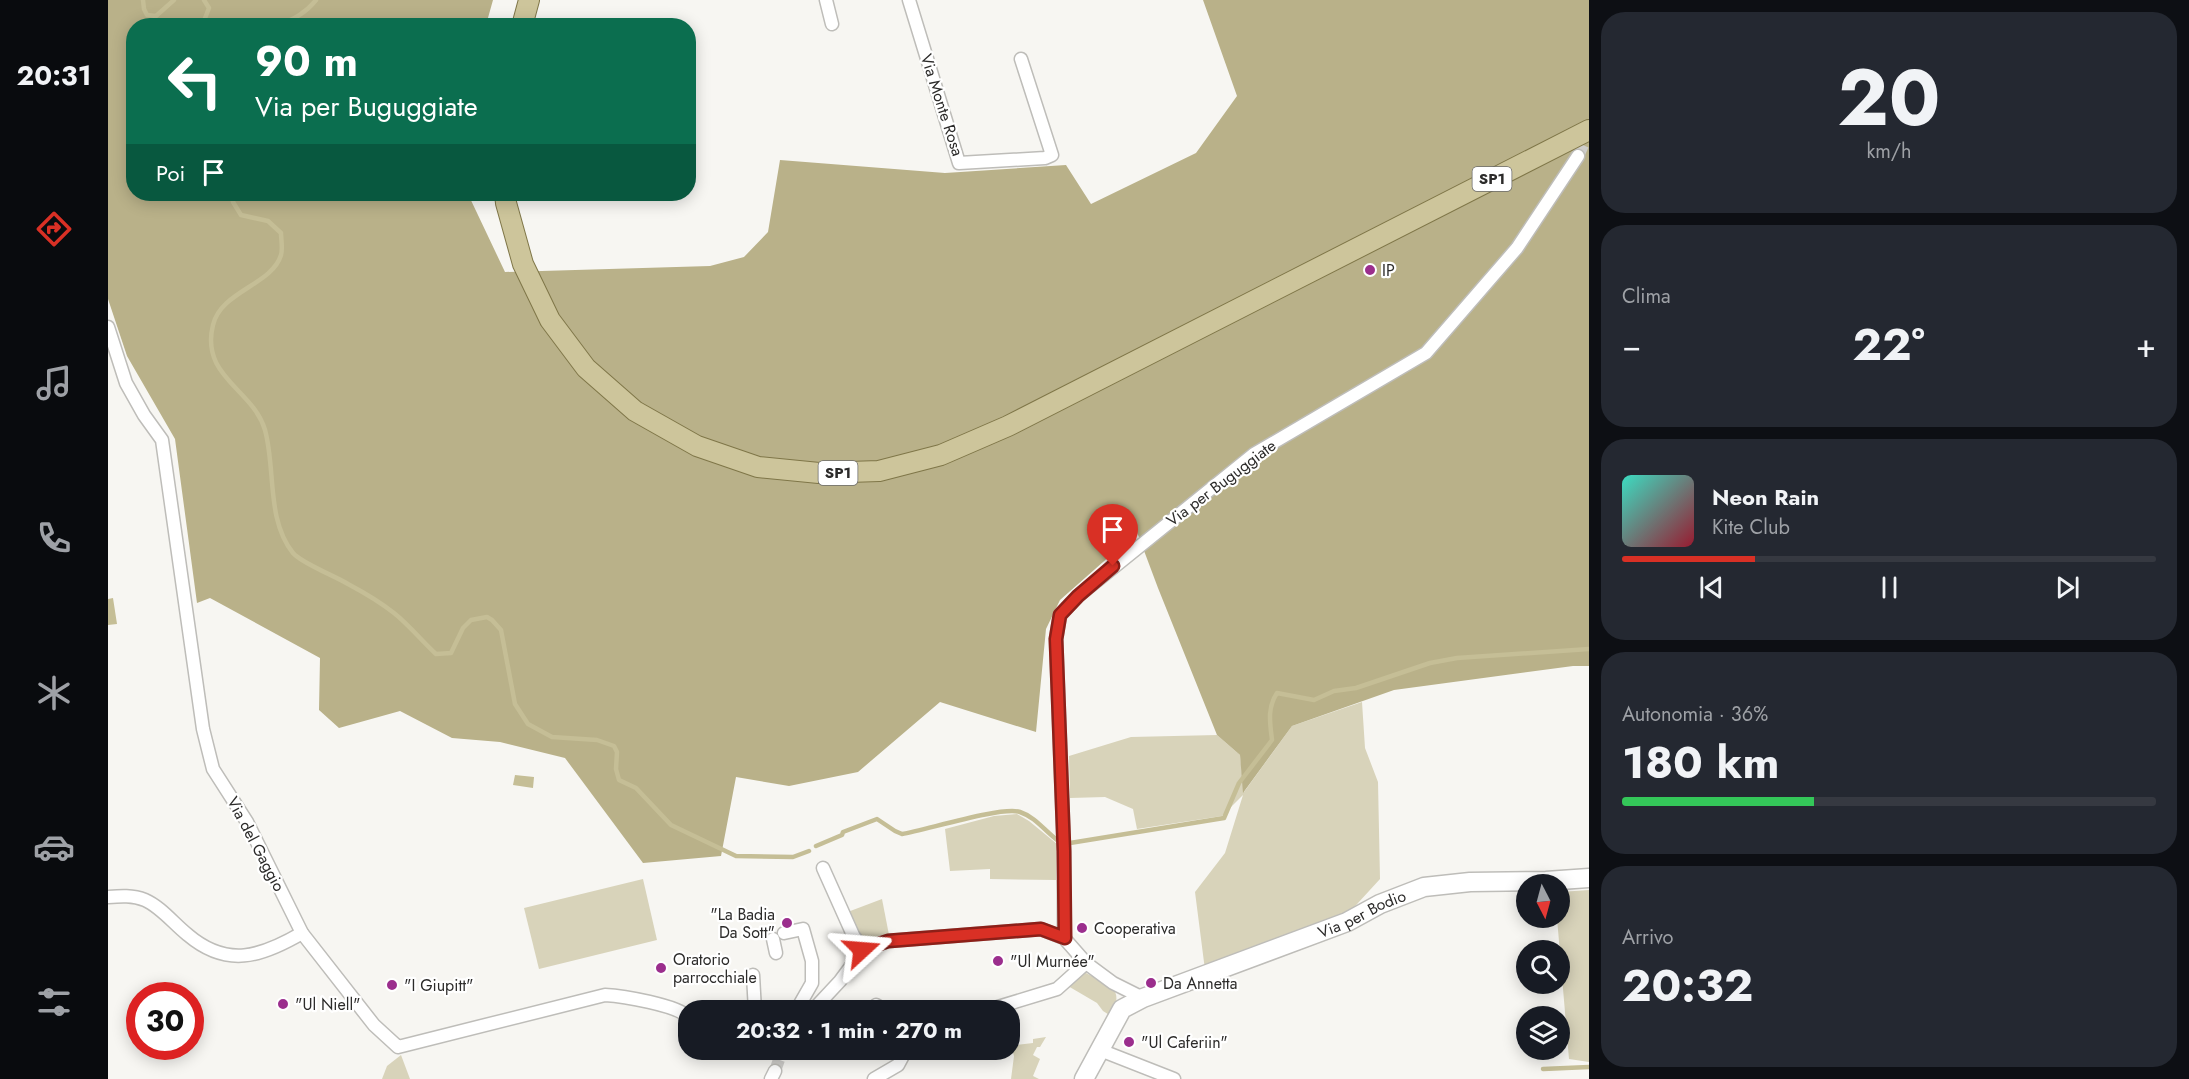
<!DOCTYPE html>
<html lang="it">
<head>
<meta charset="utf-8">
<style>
  body { margin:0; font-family:Jost,sans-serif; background:#242831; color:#f1f3f6; height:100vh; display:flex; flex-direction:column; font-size:22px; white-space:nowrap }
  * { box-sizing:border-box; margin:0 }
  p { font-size:20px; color:#9ea1a6 }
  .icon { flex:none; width:33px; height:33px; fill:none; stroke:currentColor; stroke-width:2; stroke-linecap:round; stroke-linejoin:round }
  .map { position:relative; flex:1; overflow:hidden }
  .drawer { display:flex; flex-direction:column; gap:12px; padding:12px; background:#0d0f14; width:600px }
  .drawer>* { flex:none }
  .banner { position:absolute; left:18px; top:18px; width:570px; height:183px; border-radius:24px; box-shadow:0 3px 15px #0003; background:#0b6e4f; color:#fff; overflow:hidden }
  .needle { width:39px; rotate:174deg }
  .buttons { position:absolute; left:1408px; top:874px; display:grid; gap:12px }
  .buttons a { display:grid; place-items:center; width:54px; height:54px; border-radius:50%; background:#171b24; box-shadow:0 3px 15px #0003; font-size:30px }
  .speed { position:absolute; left:18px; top:982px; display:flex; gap:12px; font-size:30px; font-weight:700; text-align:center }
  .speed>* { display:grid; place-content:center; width:78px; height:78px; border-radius:50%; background:#171b24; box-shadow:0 3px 15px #0003; line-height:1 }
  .speed .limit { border:9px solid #d22; background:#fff; color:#111 }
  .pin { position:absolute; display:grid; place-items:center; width:51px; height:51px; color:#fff; margin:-62px -26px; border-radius:50% 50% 50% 0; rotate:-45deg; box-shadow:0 0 6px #0007 }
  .pin .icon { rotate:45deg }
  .me { position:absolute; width:66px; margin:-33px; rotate:71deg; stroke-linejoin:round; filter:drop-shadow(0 0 4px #0008) }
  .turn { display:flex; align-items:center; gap:21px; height:126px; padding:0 30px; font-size:27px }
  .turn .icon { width:78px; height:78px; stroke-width:2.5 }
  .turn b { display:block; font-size:42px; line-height:51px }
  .then { display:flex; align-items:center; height:57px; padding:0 30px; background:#0003; gap:12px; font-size:22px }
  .big { font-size:45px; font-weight:700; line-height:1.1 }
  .drawer .widget { flex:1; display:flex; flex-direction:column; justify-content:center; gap:9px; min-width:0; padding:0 21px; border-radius:24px; background:#242831 }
  .drawer .dial { align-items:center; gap:0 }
  .dial b { font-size:78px; line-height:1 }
  .song { display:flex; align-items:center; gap:18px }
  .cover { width:72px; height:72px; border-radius:9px; background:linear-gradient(135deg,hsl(170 70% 55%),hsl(350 70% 35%)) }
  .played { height:6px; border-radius:3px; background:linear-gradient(90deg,#d93025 25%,#363941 25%) }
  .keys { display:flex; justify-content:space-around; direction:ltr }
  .heat { display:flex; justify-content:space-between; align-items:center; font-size:33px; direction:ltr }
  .charge { height:9px; border-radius:4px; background:linear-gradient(90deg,#34c759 36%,#363941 0) }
  .trip { position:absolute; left:570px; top:1000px; width:342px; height:60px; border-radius:24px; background:#171b24; box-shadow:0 3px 15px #0003; font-weight:700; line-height:60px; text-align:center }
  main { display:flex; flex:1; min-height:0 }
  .tab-bar { display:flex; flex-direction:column; width:108px; justify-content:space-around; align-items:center; background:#090b0e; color:#9ea1a6 }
  .tab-bar .icon { width:42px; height:42px }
  .tab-bar .on { color:#d93025 }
  .tab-bar b { font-size:27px; color:#f1f3f6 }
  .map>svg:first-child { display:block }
  .green { fill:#d8d3ba }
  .forest { fill:#b9b189 }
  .water { fill:#c5be96 }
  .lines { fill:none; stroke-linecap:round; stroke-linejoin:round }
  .stream { stroke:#c5be96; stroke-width:4.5 }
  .street-tunnel { stroke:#cecdca; stroke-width:12; stroke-dasharray:12 6; stroke-linecap:butt }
  .street-casing { stroke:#bebdb9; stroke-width:15 }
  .secondary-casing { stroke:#bebdb9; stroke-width:21 }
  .primary-casing { stroke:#7f7648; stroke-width:22 }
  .street { stroke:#fff; stroke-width:12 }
  .secondary { stroke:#fff; stroke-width:18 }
  .primary { stroke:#cdc59b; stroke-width:20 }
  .route-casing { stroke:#8d1f18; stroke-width:15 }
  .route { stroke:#d93025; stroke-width:10 }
  .poi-dot { fill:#9b2e8d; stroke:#fff; stroke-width:2 }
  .labels { text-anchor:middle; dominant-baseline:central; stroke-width:4.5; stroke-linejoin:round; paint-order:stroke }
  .shield { fill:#fff; stroke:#6b6b6a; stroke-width:1.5 }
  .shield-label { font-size:15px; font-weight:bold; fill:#2c2b2a }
  .street-label { font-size:16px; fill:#2c2b2a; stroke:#fff }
  .poi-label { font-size:16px; fill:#2c2b2a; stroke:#fff; text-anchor:start }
</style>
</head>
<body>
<main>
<nav class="tab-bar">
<b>20:31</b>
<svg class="icon on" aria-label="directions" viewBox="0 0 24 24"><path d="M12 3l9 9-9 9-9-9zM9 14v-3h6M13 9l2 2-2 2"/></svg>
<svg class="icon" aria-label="music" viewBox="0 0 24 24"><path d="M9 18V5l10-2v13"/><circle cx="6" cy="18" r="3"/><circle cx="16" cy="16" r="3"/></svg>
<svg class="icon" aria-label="phone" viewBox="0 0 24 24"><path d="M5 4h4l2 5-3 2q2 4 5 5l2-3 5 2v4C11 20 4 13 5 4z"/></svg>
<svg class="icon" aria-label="climate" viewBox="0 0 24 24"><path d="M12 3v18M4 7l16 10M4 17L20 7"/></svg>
<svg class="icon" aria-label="car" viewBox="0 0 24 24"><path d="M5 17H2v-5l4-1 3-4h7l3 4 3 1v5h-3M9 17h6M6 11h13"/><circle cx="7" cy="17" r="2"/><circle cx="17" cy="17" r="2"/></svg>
<svg class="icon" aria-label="filters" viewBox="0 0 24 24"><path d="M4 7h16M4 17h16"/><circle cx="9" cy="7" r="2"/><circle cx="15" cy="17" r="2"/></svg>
</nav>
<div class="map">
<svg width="1481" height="1079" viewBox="0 0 1481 1079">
  <rect width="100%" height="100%" fill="#f7f6f2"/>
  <g class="green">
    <polygon points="1254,702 1257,748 1270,782 1272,879 1239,915 1097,970 1087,892 1117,853 1135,795 1114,816 1029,829 1025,809 997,797 962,798 961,756 1023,737 1109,735 1132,755 1136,792 1184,726"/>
    <polygon points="909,814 921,821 949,844 948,880 882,879 882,869 842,871 837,829 886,816"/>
    <polygon points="535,879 549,940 431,969 416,908"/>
    <polygon points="1481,890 1481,1062 1461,1059 1449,918 1452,918 1452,892"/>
    <polygon points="774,899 781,935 757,942 737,913"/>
    <path d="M973 973H978C1000 985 1018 987 1003 1016L995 1011 989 1003 960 986Z"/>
    <polygon points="902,1010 908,1045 925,1043 925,1039 938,1037 932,1047 929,1047 925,1055 932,1059 925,1076 931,1079 903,1079 906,1056 902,1042 902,1011 899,1011"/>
    <polygon points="293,1055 302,1079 274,1079 279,1066"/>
  </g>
  <polygon class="forest" points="0,0 385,0 378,25 26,26 26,194 360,194 397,272 602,266 636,257 660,232 672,160 837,173 958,165 983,204 1088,153 1129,96 1095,0 1481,0 1481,666 1465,666 1286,690 1184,726 1135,793 1132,755 1109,735 1050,588 1029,532 952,600 938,629 928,732 832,702 750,772 681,786 628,777 613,856 535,863 457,758 392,742 344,738 292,711 231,728 211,710 212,658 102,598 89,603 67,439 19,356 0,299"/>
  <g class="water">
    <polygon points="5,598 9,624 0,625 0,599"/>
    <polygon points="407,775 426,777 425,788 405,785"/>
  </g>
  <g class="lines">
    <g class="stream">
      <polyline points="35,0 36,9 39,15 48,16 66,0"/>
      <polyline points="94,26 101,8 96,0"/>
      <path d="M169 26C185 19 197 14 208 0"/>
      <path d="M123 194 125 202 133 215 160 221 173 233C173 239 175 249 173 255 164 285 113 291 105 325 92 377 145 389 157 430 168 470 158 519 185 553 193 563 227 576 240 584 255 592 272 602 286 613 301 625 314 641 328 654L343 653 355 628 363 620 379 617 384 620 393 630 407 704 420 724 444 737 489 740 506 746 509 752 508 769 511 780 528 788 563 825 628 856 685 857 701 851"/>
      <path d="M962 843 1116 818 1131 783 1164 740C1162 723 1159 708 1169 693L1206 700 1226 691 1248 688 1322 663 1349 658 1481 649"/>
      <path d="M708 846 734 835 735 832 769 819 787 831 794 834C818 830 894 806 912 812 927 817 936 830 949 840"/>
      <polyline points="1435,1069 1481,1067"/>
    </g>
    <g class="street-tunnel">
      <polyline points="1470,156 1481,132"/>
      <polyline points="667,1071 674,1051"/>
    </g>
    <defs>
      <g id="street">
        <polyline points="718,0 724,24"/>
        <polyline points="801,0 851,163 937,158 944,155 913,59"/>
        <path d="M0 327 18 383 36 415 54 440 95 729 105 769 139 822 194 933 266 1025 290 1047 497 995C515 996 569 1005 580 1017"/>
        <polyline points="715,868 745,935 755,950"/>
        <path d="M0 897C12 896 25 895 37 900 53 907 66 924 80 935 119 968 153 957 194 933"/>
        <polyline points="676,933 695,929 704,961 704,983 688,1011"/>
        <polyline points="956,938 956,851 948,639 952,615 970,596 1146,454 1318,353 1409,248 1470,156"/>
        <polyline points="665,939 668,953"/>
        <polyline points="755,950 780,941 933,929 956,938 978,963 1005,983 1035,998"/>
        <polyline points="645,975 647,1011"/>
        <polyline points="704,1011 732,981 755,950"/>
        <polyline points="765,1011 768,1005 773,1008"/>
        <polyline points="877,1011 949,989 978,963"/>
        <polyline points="992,1050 1066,1079"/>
        <polyline points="674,1051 675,1050"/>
        <polyline points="663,1079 667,1071"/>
        <polyline points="766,1079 790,1065 798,1050"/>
      </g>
      <g id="secondary">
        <path id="s1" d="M976 1079 1014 1009 1035 998 1239 922 1272 904 1316 887 1362 882 1438 881 1481 878"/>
      </g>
      <g id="primary">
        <polyline points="414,26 421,0"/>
        <polyline points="397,194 398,203 415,264 442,320 478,368 527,411 589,446 650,467 711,473 771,471 833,455 900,426 1481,130"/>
      </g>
    </defs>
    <use href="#street" class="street-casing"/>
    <use href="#secondary" class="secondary-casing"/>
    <use href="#primary" class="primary-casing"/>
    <use href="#street" class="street"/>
    <use href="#secondary" class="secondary"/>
    <use href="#primary" class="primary"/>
  </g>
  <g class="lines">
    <defs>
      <polyline id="route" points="754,950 780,941 933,929 957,938 956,851 948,639 952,615 970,596 1005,566"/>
    </defs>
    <use href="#route" class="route-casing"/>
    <use href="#route" class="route"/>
  </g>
  <g class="poi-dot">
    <circle cx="1262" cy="270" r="6"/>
    <circle cx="679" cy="923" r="6"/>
    <circle cx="974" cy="928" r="6"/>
    <circle cx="890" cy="961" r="6"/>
    <circle cx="553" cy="968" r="6"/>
    <circle cx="1043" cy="983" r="6"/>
    <circle cx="284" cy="985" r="6"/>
    <circle cx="175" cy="1004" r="6"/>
    <circle cx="1021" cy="1042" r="6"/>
  </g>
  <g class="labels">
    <g class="shield">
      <rect x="1364.5" y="167" width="39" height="24" rx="4.5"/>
      <rect x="710.5" y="461" width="39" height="24" rx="4.5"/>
    </g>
    <g class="shield-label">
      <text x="1384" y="179">SP1</text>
      <text x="730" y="473">SP1</text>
    </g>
    <g class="street-label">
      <text transform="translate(834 105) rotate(72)">Via Monte Rosa</text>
      <text transform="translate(1113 483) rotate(-37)">Via per Buguggiate</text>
      <text transform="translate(148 844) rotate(62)">Via del Gaggio</text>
      <text stroke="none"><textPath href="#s1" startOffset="338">Via per Bodio</textPath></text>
    </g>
    <g class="poi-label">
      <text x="1274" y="270">IP</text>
      <text x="667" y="914" text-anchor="end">"La Badia<tspan x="667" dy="18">Da Sott"</tspan></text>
      <text x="986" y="928">Cooperativa</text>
      <text x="565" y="959">Oratorio<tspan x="565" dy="18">parrocchiale</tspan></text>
      <text x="902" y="961">"Ul Murnée"</text>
      <text x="1055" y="983">Da Annetta</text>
      <text x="296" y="985">"I Giupitt"</text>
      <text x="187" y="1004">"Ul Niell"</text>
      <text x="1033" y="1042">"Ul Caferiin"</text>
    </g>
  </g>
</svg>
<div class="buttons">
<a><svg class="needle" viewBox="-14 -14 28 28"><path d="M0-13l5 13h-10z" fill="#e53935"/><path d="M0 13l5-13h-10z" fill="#9ea1a6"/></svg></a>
<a><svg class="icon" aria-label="search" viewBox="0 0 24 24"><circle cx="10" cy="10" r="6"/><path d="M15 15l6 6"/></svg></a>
<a><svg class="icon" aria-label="layers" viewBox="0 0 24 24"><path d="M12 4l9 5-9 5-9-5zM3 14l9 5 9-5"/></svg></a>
</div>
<div class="speed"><div class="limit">30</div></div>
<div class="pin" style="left:1005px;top:566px;background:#d93025"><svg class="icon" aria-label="arrive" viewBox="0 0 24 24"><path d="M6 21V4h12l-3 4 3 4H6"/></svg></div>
<svg class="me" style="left:754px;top:950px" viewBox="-20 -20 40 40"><path d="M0-17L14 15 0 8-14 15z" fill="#d93025" stroke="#fff" stroke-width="4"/></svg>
<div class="trip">20:32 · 1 min · 270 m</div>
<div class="banner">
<div class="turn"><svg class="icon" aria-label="left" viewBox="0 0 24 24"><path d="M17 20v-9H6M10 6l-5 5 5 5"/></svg><div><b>90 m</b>Via per Buguggiate</div></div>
<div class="then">Poi<svg class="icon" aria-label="arrive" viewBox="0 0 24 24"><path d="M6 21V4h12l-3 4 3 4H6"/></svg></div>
</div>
</div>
<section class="drawer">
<div class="widget dial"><b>20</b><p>km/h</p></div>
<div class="widget"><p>Clima</p>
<div class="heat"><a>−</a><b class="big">22°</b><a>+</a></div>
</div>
<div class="widget">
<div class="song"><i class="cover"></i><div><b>Neon Rain</b><p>Kite Club</p></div></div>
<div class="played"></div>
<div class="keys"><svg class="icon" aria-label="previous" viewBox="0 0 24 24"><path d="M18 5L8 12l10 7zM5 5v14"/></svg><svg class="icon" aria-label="pause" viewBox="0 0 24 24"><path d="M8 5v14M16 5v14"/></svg><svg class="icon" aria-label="next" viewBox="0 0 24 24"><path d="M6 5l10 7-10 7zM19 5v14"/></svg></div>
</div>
<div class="widget"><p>Autonomia · 36%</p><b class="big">180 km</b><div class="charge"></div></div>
<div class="widget"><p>Arrivo</p><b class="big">20:32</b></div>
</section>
</main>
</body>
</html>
